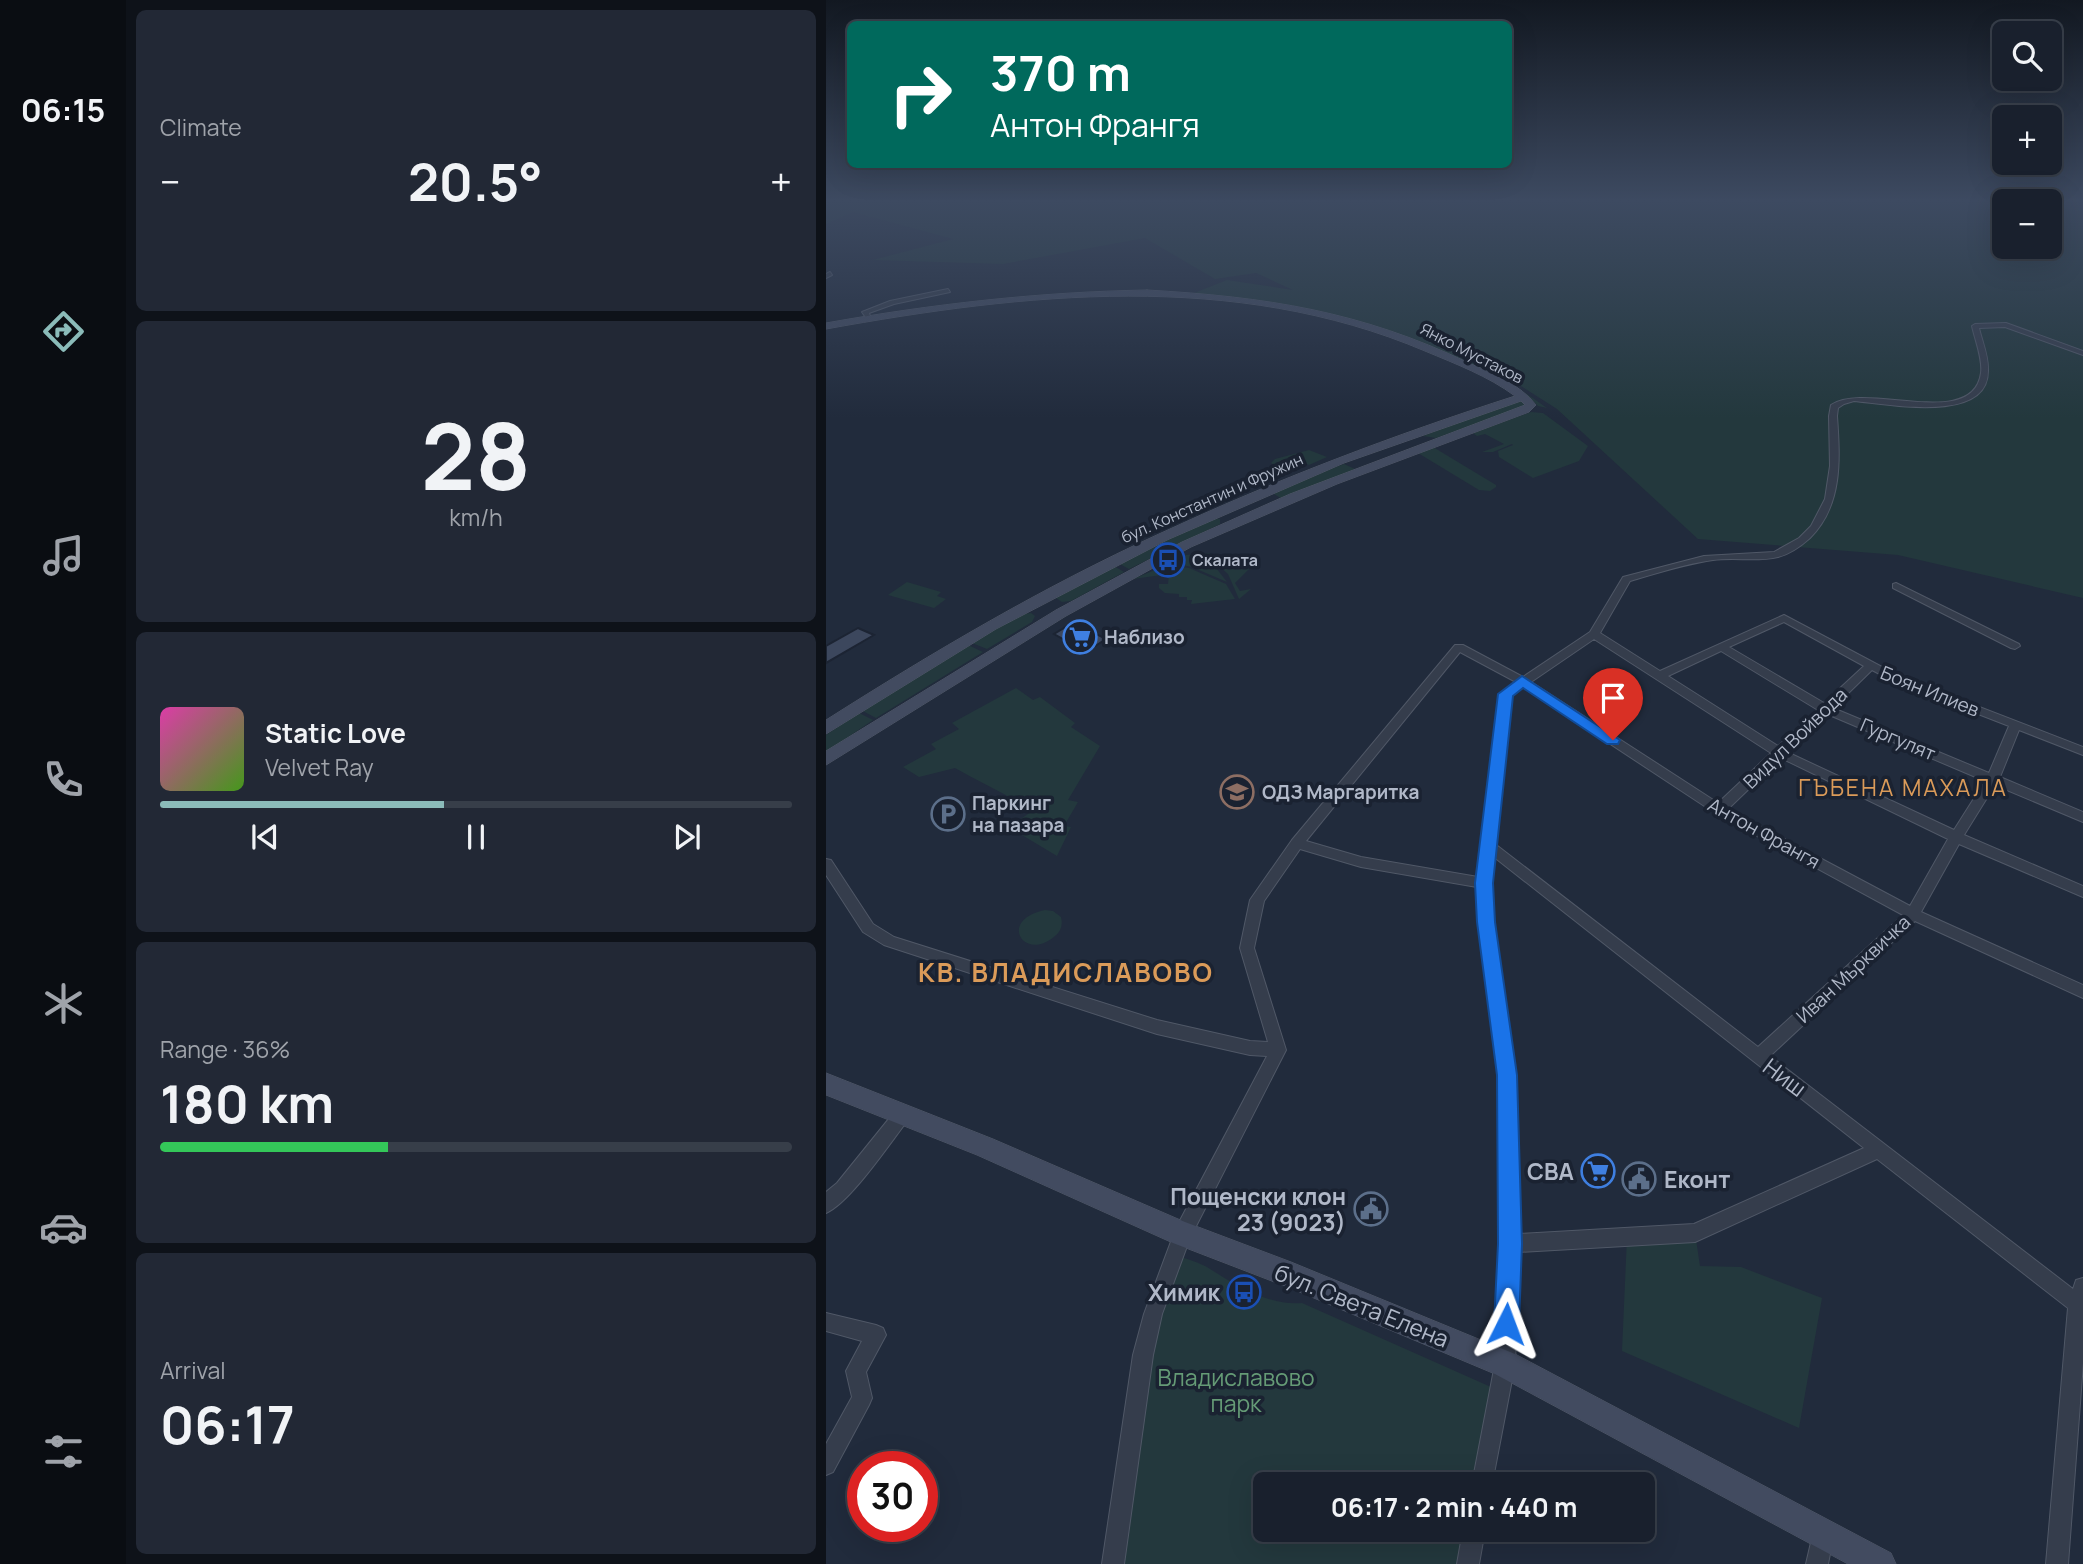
<!DOCTYPE html>
<html lang="en">
<head>
<meta charset="utf-8">
<style>
  body { margin:0; font-family:Manrope,sans-serif; background:#222835; color:#f1f3f6; height:100vh; display:flex; flex-direction:column; font-size:26px; white-space:nowrap }
  * { box-sizing:border-box; margin:0 }
  p { font-size:23px; color:#9fa3aa }
  .icon { flex:none; width:38px; height:38px; fill:none; stroke:currentColor; stroke-width:2; stroke-linecap:round; stroke-linejoin:round }
  .map { position:relative; flex:1; overflow:hidden }
  .sheet { display:flex; flex-direction:column; gap:10px; padding:10px; background:#0e1219; width:700px }
  .sheet>* { flex:none }
  .guide { position:absolute; left:21px; top:21px; width:665px; height:147px; border-radius:10px; box-shadow:0 7px 28px #0002,0 0 0 2px #373e49; background:#00695c; color:#fff; overflow:hidden }
  .fabs { position:absolute; left:1166px; top:21px; display:grid; gap:14px }
  .fabs a { display:grid; place-items:center; width:70px; height:70px; border-radius:10px; background:#19202d; box-shadow:0 7px 28px #0002,0 0 0 2px #373e49; font-size:35px }
  .speed { position:absolute; left:21px; top:1451px; display:flex; gap:14px; font-size:35px; font-weight:700; text-align:center }
  .speed>* { display:grid; place-content:center; width:91px; height:91px; border-radius:50%; background:#19202d; box-shadow:0 7px 28px #0002,0 0 0 2px #373e49; line-height:1 }
  .speed .limit { border:10px solid #d22; background:#fff; color:#111 }
  .pin { position:absolute; display:grid; place-items:center; width:60px; height:60px; color:#fff; margin:-72px -30px; border-radius:50% 50% 50% 0; rotate:-45deg; box-shadow:0 0 7px #0007 }
  .pin .icon { rotate:45deg }
  .me { position:absolute; width:77px; margin:-38px; rotate:3deg; stroke-linejoin:round; filter:drop-shadow(0 0 5px #0008) }
  .turn { display:flex; align-items:center; gap:24px; height:147px; padding:0 28px; font-size:32px }
  .turn .icon { width:91px; height:91px; stroke-width:2.5 }
  .turn b { display:block; font-size:49px; line-height:60px }
  .big { font-size:52px; font-weight:700; line-height:1.1 }
  .sheet .tile { flex:1; display:flex; flex-direction:column; justify-content:center; gap:10px; min-width:0; padding:0 24px; border-radius:10px; background:#222835 }
  .sheet .dial { align-items:center; gap:0 }
  .dial b { font-size:91px; line-height:1 }
  .song { display:flex; align-items:center; gap:21px }
  .cover { width:84px; height:84px; border-radius:10px; background:linear-gradient(135deg,hsl(320 70% 55%),hsl(100 70% 35%)) }
  .played { height:7px; border-radius:4px; background:linear-gradient(90deg,#8bbbb9 45%,#373e49 45%) }
  .keys { display:flex; justify-content:space-around; direction:ltr }
  .heat { display:flex; justify-content:space-between; align-items:center; font-size:38px; direction:ltr }
  .charge { height:10px; border-radius:5px; background:linear-gradient(90deg,#34c759 36%,#373e49 0) }
  .trip { position:absolute; left:427px; top:1472px; width:402px; height:70px; border-radius:10px; background:#19202d; box-shadow:0 7px 28px #0002,0 0 0 2px #373e49; font-weight:700; line-height:70px; text-align:center }
  main { display:flex; flex:1; min-height:0 }
  .menu { display:flex; flex-direction:column; width:126px; justify-content:space-around; align-items:center; background:#0a0d12; color:#9fa3aa }
  .menu .icon { width:49px; height:49px }
  .menu .current { color:#8bbbb9 }
  .menu b { font-size:32px; color:#f1f3f6 }
  .map>svg:first-child { display:block }
  .green { fill:#23383d }
  .building { fill:#3c475d; stroke:#1c2433; stroke-width:2 }
  .lines { fill:none; stroke-linecap:round; stroke-linejoin:round }
  .street-casing { stroke:#505867; stroke-width:2 }
  .secondary-casing { stroke:#505867; stroke-width:1 }
  .street { fill:#353d4c; fill-rule:evenodd }
  .secondary { fill:#424b60; fill-rule:evenodd }
  .route { fill:#1a73e8; stroke:#114b97; stroke-width:2 }
  .labels { text-anchor:middle; dominant-baseline:central; stroke-width:7; stroke-linejoin:round; paint-order:stroke }
  .far-street-label { font-size:16px; fill:#b0b8c8; stroke:#1a2231 }
  .far-poi-label { font-size:16px; font-weight:bold; fill:#b0b8c8; stroke:#1a2231; text-anchor:start }
  .poi-label { font-size:19px; font-weight:bold; fill:#b0b8c8; stroke:#1a2231; text-anchor:start }
  .street-label { font-size:19px; fill:#b0b8c8; stroke:#1a2231 }
  .quarter-label { font-size:23px; letter-spacing:2px; fill:#db9b59; stroke:#1a2231 }
  .near-street-label { font-size:23px; fill:#b0b8c8; stroke:#1a2231 }
  .near-poi-label { font-size:23px; font-weight:bold; fill:#b0b8c8; stroke:#1a2231; text-anchor:end }
  .near-park-label { font-size:23px; fill:#659b76; stroke:#1a2231 }
  .district-label { font-size:26px; font-weight:bold; letter-spacing:2px; fill:#db9b59; stroke:#1a2231 }
</style>
</head>
<body>
<main>
<nav class="menu">
<b>06:15</b>
<svg class="icon current" aria-label="directions" viewBox="0 0 24 24"><path d="M12 3l9 9-9 9-9-9zM9 14v-3h6M13 9l2 2-2 2"/></svg>
<svg class="icon" aria-label="music" viewBox="0 0 24 24"><path d="M9 18V5l10-2v13"/><circle cx="6" cy="18" r="3"/><circle cx="16" cy="16" r="3"/></svg>
<svg class="icon" aria-label="phone" viewBox="0 0 24 24"><path d="M5 4h4l2 5-3 2q2 4 5 5l2-3 5 2v4C11 20 4 13 5 4z"/></svg>
<svg class="icon" aria-label="climate" viewBox="0 0 24 24"><path d="M12 3v18M4 7l16 10M4 17L20 7"/></svg>
<svg class="icon" aria-label="car" viewBox="0 0 24 24"><path d="M5 17H2v-5l4-1 3-4h7l3 4 3 1v5h-3M9 17h6M6 11h13"/><circle cx="7" cy="17" r="2"/><circle cx="17" cy="17" r="2"/></svg>
<svg class="icon" aria-label="filters" viewBox="0 0 24 24"><path d="M4 7h16M4 17h16"/><circle cx="9" cy="7" r="2"/><circle cx="15" cy="17" r="2"/></svg>
</nav>
<section class="sheet">
<div class="tile"><p>Climate</p>
<div class="heat"><a>−</a><b class="big">20.5°</b><a>+</a></div>
</div>
<div class="tile dial"><b>28</b><p>km/h</p></div>
<div class="tile">
<div class="song"><i class="cover"></i><div><b>Static Love</b><p>Velvet Ray</p></div></div>
<div class="played"></div>
<div class="keys"><svg class="icon" aria-label="previous" viewBox="0 0 24 24"><path d="M18 5L8 12l10 7zM5 5v14"/></svg><svg class="icon" aria-label="pause" viewBox="0 0 24 24"><path d="M8 5v14M16 5v14"/></svg><svg class="icon" aria-label="next" viewBox="0 0 24 24"><path d="M6 5l10 7-10 7zM19 5v14"/></svg></div>
</div>
<div class="tile"><p>Range · 36%</p><b class="big">180 km</b><div class="charge"></div></div>
<div class="tile"><p>Arrival</p><b class="big">06:17</b></div>
</section>
<div class="map">
<svg width="1257" height="1564" viewBox="0 0 1257 1564">
  <rect width="100%" height="100%" fill="#212b3c"/>
  <g class="green">
    <path d="M0 199H1201L1215 201H1178V247H1223V203L1257 209V598L1072 555 872 539 731 409 620 338 721 408 712 406C702 394 680 386 666 379 567 324 482 302 369 294L368 293 401 280 467 290 430 273 389 279 319 238 177 264 47 260 127 239 27 212 0 224Z"/>
    <polygon points="691,400 699,401 700,406 610,438 597,436"/>
    <polygon points="705,412 717,413 762,446 753,461 707,478 673,457 672,451 687,445 686,444 667,452 656,452 678,444 659,434 651,436 647,433"/>
    <polygon points="607,447 670,485 670,487 664,491 653,490 592,453"/>
    <polygon points="483,450 501,457 483,465 479,463 457,470 445,463 449,459"/>
    <polygon points="518,464 529,469 456,499 445,492"/>
    <polygon points="448,472 452,475 328,532 326,530 416,489 436,474 441,475"/>
    <polygon points="388,518 394,519 394,524 303,569 292,563"/>
    <polygon points="384,553 387,564 401,582 366,567 346,563 360,555"/>
    <polygon points="390,554 426,566 409,583 414,591 425,589 413,599 402,574 391,564"/>
    <polygon points="341,565 363,568 400,584 409,599 365,604 366,600 361,600 361,597 353,597 353,594 339,593 333,588 333,584 342,584 343,574 307,579"/>
    <polygon points="288,566 298,572 245,601 236,602 230,598 230,595"/>
    <polygon points="81,582 115,592 111,596 120,599 108,608 62,595"/>
    <polygon points="205,613 209,616 206,622 161,649 146,643 192,615"/>
    <polygon points="142,645 157,652 50,718 35,710"/>
    <path d="M190 688 207 700 214 697 249 723 245 727 274 746 242 800 252 802 238 826 245 827 231 856 191 832 188 824 206 811C181 794 155 783 129 768L93 777 77 767 110 749 105 744 133 729 126 723Z"/>
    <polygon points="33,713 47,720 0,752 0,735"/>
    <path d="M219 910 227 911 235 917C237 925 235 931 229 936 198 963 171 920 219 910Z"/>
    <polygon points="869,1233 874,1266 915,1267 996,1298 973,1428 796,1351 801,1237"/>
    <path d="M347 1254C359 1259 374 1262 384 1269 411 1286 444 1306 476 1303L674 1391 658 1484H439V1530H650L644 1564H287L317 1355Z"/>
  </g>
  <g class="building">
    <polygon points="248,622 280,639 260,652 228,634"/>
    <polygon points="32,628 48,635 0,663 0,646"/>
  </g>
  <g class="lines">
    <defs>
      <g id="street">
        <polygon points="4,272 6,275 0,278 0,274"/>
        <polygon points="122,289 124,292 68,304 43,313 45,319 41,319 36,312 64,301"/>
        <path d="M1180 323 1257 351V355L1179 327 1153 328C1156 341 1163 357 1162 371 1162 424 1062 404 1028 401L1018 404 1012 408 1011 416C1014 459 1017 505 984 538 975 546 964 554 952 557 931 562 909 557 887 560 859 564 831 573 804 581L774 633 834 671 958 615 1073 676 1257 747V755L1193 730 1174 777 1257 812V822L1169 785 1138 835 1257 886V897L1133 844 1095 912 1257 985V998L1089 921 944 1056 1247 1289 1250 1280 1257 1278V1363L1242 1564H1220L1242 1308 1051 1159 869 1242 693 1252 689 1364 666 1484H646L669 1364 675 1244 673 1075 653 922 651 887 535 867 474 849 438 901 428 948 460 1050 364 1238 336 1314 327 1355 298 1564H276L307 1355 318 1314 350 1228 441 1056 424 1055 331 1034 58 945 37 932 0 875V859L5 860 47 924 68 937 331 1020 424 1041 442 1042 414 948 424 900 466 840 629 645H637L697 677 764 632 797 577 878 556 948 552 973 538 985 526 999 499 1004 466 1003 416 1005 405C1040 381 1147 431 1155 373 1157 359 1149 340 1146 326L1149 324ZM958 622 1038 666 998 703 903 647ZM768 639 945 753 892 803 705 682ZM895 651 992 710 952 746 842 676ZM634 652 690 682 674 694 652 877 535 857 480 841ZM1046 670 1065 680 1183 726 1163 773 1007 708ZM698 687 889 813 1077 915 932 1047 669 844 685 696ZM1001 714 1159 781 1128 830 961 752ZM955 758 1122 839 1084 906 902 809ZM668 857 1038 1148 868 1224 693 1234C691 1182 694 1127 689 1074 682 1002 660 930 668 857Z"/>
        <polygon points="1070,583 1193,644 1194,646 1189,649 1185,648 1067,588 1067,584"/>
        <path d="M76 1107 82 1110 84 1115 82 1120C64 1143 24 1203 0 1213V1192L11 1183 70 1110Z"/>
        <polygon points="0,1313 50,1325 57,1328 60,1335 40,1372 46,1398 43,1405 7,1472 0,1475 0,1444 26,1397 20,1371 36,1341 0,1331"/>
        <polygon points="997,1522 1005,1525 1008,1533 1002,1564 980,1564 989,1525"/>
        <polygon points="637,1530 659,1530 653,1564 631,1564"/>
      </g>
      <g id="secondary">
        <path d="M321 290C441 297 534 311 643 363 667 374 694 384 710 405L703 412 511 484 365 547 240 616 0 765V751L230 610 356 542 464 494 699 405 695 401 518 463 341 540 170 629 0 734V720C107 652 217 587 333 534 449 480 568 435 689 396 662 376 630 364 599 351 408 270 199 293 0 329V323C107 304 212 292 321 290Z"/>
        <polygon points="0,1073 167,1139 359,1222 465,1262 689,1354 1065,1553 1070,1564 1022,1564 669,1374 464,1288 347,1243 151,1155 0,1095"/>
      </g>
    </defs>
    <use href="#street" class="street-casing"/>
    <use href="#secondary" class="secondary-casing"/>
    <use href="#street" class="street"/>
    <use href="#secondary" class="secondary"/>
  </g>
  <linearGradient id="sky" x2="0" y2="1"><stop stop-color="#121821"/><stop offset="0.48" stop-color="#3d4a61"/><stop offset="1" stop-color="#3d4a61" stop-opacity="0"/></linearGradient>
  <rect width="1257" height="418" fill="url(#sky)"/>
  <polygon class="route" points="696,676 794,740 792,744 781,744 697,688 687,696 667,883 669,922 691,1075 696,1244 693,1324 689,1333 680,1336 672,1333 668,1324 672,1244 671,1075 651,922 649,883 672,694"/>
  <defs>
    <symbol id="bus-ring" viewBox="-11 -11 22 22"><circle r="9.5" fill="#1a2231" stroke="#1a4fb4" stroke-width="1.5"/><path d="M-5-6H5V4H4V6H2V4H-2V6H-4V4H-5ZM-3.5-4V0h7V-4ZM-3.5 1.2v1.5H-2V1.2ZM2 1.2v1.5H3.5V1.2Z" fill="#1a4fb4"/></symbol>
    <symbol id="supermarket-ring" viewBox="-11 -11 22 22"><circle r="9.5" fill="#1a2231" stroke="#3f7fe0" stroke-width="1.5"/><path d="M-6-5.5h2.5l.6 2H6L4.5 2H-2.5L-4.4-4H-6ZM-1.5 3.2a1.3 1.3 0 1 0 .1 0ZM3 3.2a1.3 1.3 0 1 0 .1 0Z" fill="#3f7fe0"/></symbol>
    <symbol id="school-ring" viewBox="-11 -11 22 22"><circle r="9.5" fill="#1a2231" stroke="#8d6e63" stroke-width="1.5"/><path d="M0-5L7-2L0 1L-7-2ZM-4 1L0 2.5L4 1V4Q0 6-4 4Z" fill="#8d6e63"/></symbol>
    <symbol id="parking-ring" viewBox="-11 -11 22 22"><circle r="9.5" fill="#1a2231" stroke="#5c6f8a" stroke-width="1.5"/><path d="M-3.5-5.5H1a3.5 3.5 0 0 1 0 7H-1V5.5H-3.5ZM-1-3.4V-.6H.8a1.4 1.4 0 0 0 0-2.8Z" fill="#5c6f8a"/></symbol>
    <symbol id="civic-ring" viewBox="-11 -11 22 22"><circle r="9.5" fill="#1a2231" stroke="#5c6f8a" stroke-width="1.5"/><path d="M-.6-6.5H3V-4.5H.6V-3L4-1V1h2V6H-6V1h2V-1L-.6-3ZM-1.2 2.5V6h2.4V2.5Z" fill="#5c6f8a"/></symbol>
  </defs>
  <g fill-rule="evenodd">
    <use href="#bus-ring" x="323" y="541" width="38" height="38"/>
    <use href="#supermarket-ring" x="235" y="618" width="38" height="38"/>
    <use href="#school-ring" x="392" y="773" width="38" height="38"/>
    <use href="#parking-ring" x="103" y="795" width="38" height="38"/>
    <use href="#supermarket-ring" x="753" y="1152" width="38" height="38"/>
    <use href="#civic-ring" x="794" y="1160" width="38" height="38"/>
    <use href="#civic-ring" x="526" y="1190" width="38" height="38"/>
    <use href="#bus-ring" x="399" y="1273" width="38" height="38"/>
  </g>
  <g class="labels">
    <g class="far-street-label">
      <text transform="translate(646 353) rotate(27)">Янко Мустаков</text>
      <text transform="translate(386 498) rotate(-24)">бул. Константин и Фружин</text>
    </g>
    <g class="far-poi-label">
      <text x="366" y="560">Скалата</text>
    </g>
    <g class="poi-label">
      <text x="278" y="637">Наблизо</text>
      <text x="436" y="792">ОДЗ Маргаритка</text>
      <text x="146" y="803">Паркинг<tspan x="146" dy="22">на пазара</tspan></text>
    </g>
    <g class="street-label">
      <text transform="translate(1104 691) rotate(22)">Боян Илиев</text>
      <text transform="translate(969 738) rotate(-44)">Видул Войвода</text>
      <text transform="translate(1072 739) rotate(23)">Гургулят</text>
      <text transform="translate(938 833) rotate(29)">Антон Франгя</text>
      <text transform="translate(1027 969) rotate(-43)">Иван Мърквичка</text>
    </g>
    <g class="quarter-label">
      <text x="1077" y="787">ГЪБЕНА МАХАЛА</text>
    </g>
    <g class="near-street-label">
      <text transform="translate(959 1077) rotate(37)">Ниш</text>
      <text transform="translate(536 1305) rotate(22)">бул. Света Елена</text>
    </g>
    <g class="near-poi-label">
      <text x="748" y="1171">CBA</text>
      <text x="838" y="1179" text-anchor="start">Еконт</text>
      <text x="520" y="1196">Пощенски клон<tspan x="520" dy="26">23 (9023)</tspan></text>
      <text x="394" y="1292">Химик</text>
    </g>
    <g class="near-park-label">
      <text x="410" y="1377">Владиславово<tspan x="410" dy="26">парк</tspan></text>
    </g>
    <g class="district-label">
      <text x="240" y="972">КВ. ВЛАДИСЛАВОВО</text>
    </g>
  </g>
</svg>
<div class="fabs">
<a><svg class="icon" aria-label="search" viewBox="0 0 24 24"><circle cx="10" cy="10" r="6"/><path d="M15 15l6 6"/></svg></a>
<a>+</a>
<a>−</a>
</div>
<div class="speed"><div class="limit">30</div></div>
<div class="pin" style="left:787px;top:740px;background:#d93025"><svg class="icon" aria-label="arrive" viewBox="0 0 24 24"><path d="M6 21V4h12l-3 4 3 4H6"/></svg></div>
<svg class="me" style="left:680px;top:1324px" viewBox="-20 -20 40 40"><path d="M0-17L14 15 0 8-14 15z" fill="#1a73e8" stroke="#fff" stroke-width="4"/></svg>
<div class="trip">06:17 · 2 min · 440 m</div>
<div class="guide">
<div class="turn"><svg class="icon" aria-label="right" viewBox="0 0 24 24"><path d="M7 20v-9h11M14 6l5 5-5 5"/></svg><div><b>370 m</b>Антон Франгя</div></div>
</div>
</div>
</main>
</body>
</html>
